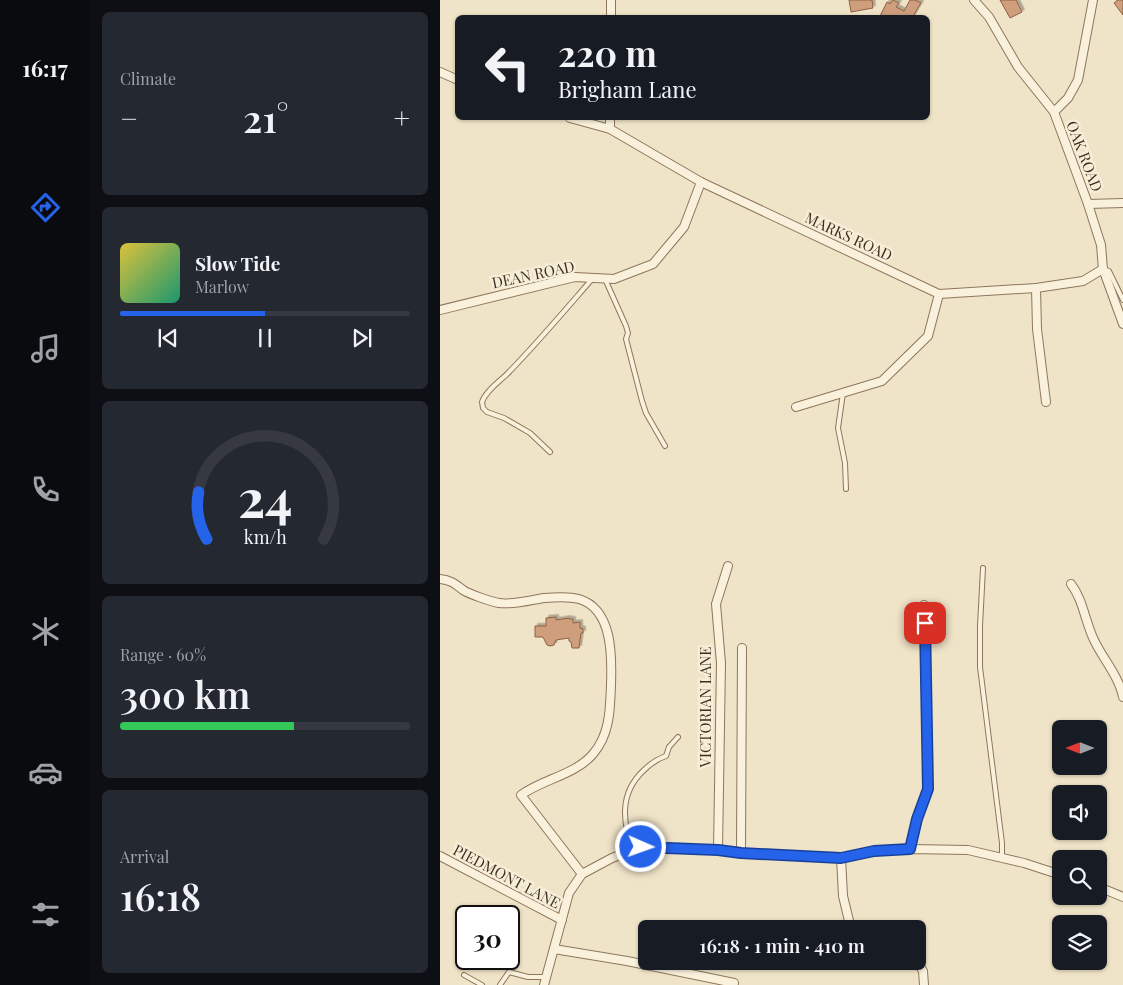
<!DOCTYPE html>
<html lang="en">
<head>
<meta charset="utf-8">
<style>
  body { margin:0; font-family:"Playfair Display",serif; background:#242831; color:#f1f3f6; height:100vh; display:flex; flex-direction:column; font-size:19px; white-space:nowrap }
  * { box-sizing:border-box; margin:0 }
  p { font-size:16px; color:#9ea1a6 }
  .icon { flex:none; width:28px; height:28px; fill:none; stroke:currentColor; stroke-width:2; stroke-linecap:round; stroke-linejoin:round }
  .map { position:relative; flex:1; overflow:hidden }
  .sheet { display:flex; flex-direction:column; gap:12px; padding:12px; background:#0d0f14; width:350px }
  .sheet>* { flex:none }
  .hud { position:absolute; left:15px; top:15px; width:475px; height:105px; border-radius:8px; box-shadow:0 1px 4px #0004; background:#171b24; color:#f1f3f6; overflow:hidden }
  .needle { width:32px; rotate:270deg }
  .fabs { position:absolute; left:612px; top:720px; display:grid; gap:10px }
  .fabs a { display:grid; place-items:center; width:55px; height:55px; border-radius:8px; background:#171b24; box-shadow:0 1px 4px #0004; font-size:25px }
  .speed { position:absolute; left:15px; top:905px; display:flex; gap:10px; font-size:25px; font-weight:700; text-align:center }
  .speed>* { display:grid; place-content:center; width:65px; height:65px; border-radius:50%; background:#171b24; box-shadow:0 1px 4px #0004; line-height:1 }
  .speed .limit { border:2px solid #111; border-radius:8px; background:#fff; color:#111 }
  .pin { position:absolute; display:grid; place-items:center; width:42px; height:42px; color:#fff; margin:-21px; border-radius:10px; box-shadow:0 2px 8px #0006 }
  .me { position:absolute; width:55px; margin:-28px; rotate:92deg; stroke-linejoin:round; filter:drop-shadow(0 0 4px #0008) }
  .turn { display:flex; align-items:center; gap:18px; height:105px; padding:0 20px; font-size:22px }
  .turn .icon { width:65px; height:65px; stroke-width:2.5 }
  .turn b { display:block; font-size:35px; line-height:42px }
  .big { font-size:38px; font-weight:600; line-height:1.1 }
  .sheet .widget { flex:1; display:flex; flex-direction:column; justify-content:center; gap:8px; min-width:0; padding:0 18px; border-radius:8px; background:#242831 }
  .sheet .dial { align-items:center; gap:0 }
  .dial svg { height:130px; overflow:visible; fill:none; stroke:#363941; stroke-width:7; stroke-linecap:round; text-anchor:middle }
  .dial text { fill:#f1f3f6; stroke:none }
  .song { display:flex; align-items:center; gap:15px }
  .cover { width:60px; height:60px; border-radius:8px; background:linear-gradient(135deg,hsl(50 70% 55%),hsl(160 70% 35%)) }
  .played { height:5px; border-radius:2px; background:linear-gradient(90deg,#2563eb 50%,#363941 50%) }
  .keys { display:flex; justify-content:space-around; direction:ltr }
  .heat { display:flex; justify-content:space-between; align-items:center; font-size:28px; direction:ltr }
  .charge { height:8px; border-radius:4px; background:linear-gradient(90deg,#34c759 60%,#363941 0) }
  .trip { position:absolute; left:198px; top:920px; width:288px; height:50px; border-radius:8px; background:#171b24; box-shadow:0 1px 4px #0004; font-weight:600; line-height:50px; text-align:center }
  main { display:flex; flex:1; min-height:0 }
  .tabs { display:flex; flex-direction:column; width:90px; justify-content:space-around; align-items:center; background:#090b0e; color:#9ea1a6 }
  .tabs .icon { width:35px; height:35px }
  .tabs .active { color:#2563eb }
  .tabs b { font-size:22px; color:#f1f3f6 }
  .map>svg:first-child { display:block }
  .building { fill:#cf9f7d; stroke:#8d5f41; filter:url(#shadow) }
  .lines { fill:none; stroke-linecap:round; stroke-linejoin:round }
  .lane-casing { stroke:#8d765c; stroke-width:6 }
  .street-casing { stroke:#8d765c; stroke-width:10 }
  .lane { stroke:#faf1dc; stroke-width:4 }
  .street { stroke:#faf1dc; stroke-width:8 }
  .route-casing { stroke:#184099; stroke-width:12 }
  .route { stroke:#2563eb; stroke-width:9 }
  .labels { text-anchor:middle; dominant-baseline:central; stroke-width:5; stroke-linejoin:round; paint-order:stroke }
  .street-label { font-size:15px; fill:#3d2e20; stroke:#f7eed8 }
</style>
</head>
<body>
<main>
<nav class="tabs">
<b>16:17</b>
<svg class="icon active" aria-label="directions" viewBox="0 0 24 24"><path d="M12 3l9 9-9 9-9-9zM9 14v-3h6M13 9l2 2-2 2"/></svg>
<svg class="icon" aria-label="music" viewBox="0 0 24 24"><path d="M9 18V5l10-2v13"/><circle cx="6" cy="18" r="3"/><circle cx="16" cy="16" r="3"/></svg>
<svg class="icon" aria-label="phone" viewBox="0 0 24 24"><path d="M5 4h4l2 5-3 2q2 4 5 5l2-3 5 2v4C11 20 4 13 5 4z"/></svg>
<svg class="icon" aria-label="climate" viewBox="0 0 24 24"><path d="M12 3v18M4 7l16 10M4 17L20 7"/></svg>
<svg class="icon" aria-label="car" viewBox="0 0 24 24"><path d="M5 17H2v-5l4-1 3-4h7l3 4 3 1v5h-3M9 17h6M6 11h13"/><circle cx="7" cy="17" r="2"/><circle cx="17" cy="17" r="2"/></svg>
<svg class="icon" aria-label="filters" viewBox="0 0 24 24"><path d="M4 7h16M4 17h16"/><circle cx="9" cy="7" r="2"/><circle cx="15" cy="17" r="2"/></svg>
</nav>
<section class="sheet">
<div class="widget"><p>Climate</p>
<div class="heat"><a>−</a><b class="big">21°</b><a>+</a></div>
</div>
<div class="widget">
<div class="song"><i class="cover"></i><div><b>Slow Tide</b><p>Marlow</p></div></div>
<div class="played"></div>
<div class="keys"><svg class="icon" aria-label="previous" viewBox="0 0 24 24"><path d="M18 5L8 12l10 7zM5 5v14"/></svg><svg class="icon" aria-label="pause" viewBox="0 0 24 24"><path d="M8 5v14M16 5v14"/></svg><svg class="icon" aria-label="next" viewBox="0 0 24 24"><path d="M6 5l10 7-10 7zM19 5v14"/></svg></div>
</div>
<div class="widget dial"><svg viewBox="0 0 100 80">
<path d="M14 69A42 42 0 1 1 86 69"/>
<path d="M14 69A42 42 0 0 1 9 40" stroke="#2563eb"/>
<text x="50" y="56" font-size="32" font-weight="700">24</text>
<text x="50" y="72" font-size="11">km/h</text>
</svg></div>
<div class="widget"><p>Range · 60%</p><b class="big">300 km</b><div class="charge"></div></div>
<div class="widget"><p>Arrival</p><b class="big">16:18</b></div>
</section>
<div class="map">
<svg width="683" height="985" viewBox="0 0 683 985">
  <defs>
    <filter id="shadow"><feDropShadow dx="2.5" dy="-2.5" stdDeviation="0" flood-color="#0004"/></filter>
  </defs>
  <rect width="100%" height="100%" fill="#f0e4c8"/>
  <g class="building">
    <polygon points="409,0 432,0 433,8 411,12"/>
    <polygon points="453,0 459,3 456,7 464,11 470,0 475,0 481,3 472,18 439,18 447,2 450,4"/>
    <polygon points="560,0 576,0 582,12 570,18"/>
    <polygon points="678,0 683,0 683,15 674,3"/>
    <polygon points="116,617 116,620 129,618 129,619 133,619 133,623 140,622 140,628 143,629 143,633 141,633 139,648 132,648 131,642 129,641 129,638 116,640 114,645 110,646 107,645 103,637 95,637 95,626 106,626 106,618"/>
  </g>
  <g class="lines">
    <defs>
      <g id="lane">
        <polyline points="663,269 669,271 683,300"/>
        <polyline points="165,279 186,326 188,333 186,339 202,401 206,413 225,446"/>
        <polyline points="403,393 398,428 405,463 406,489"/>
        <path d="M110 452 90 433 64 418 47 412 43 408 42 402C46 390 62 380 70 371 99 341 126 309 153 278"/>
        <polyline points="543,568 540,626 540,667 562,843 562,858"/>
        <path d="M192 851C183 821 179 794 203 771 210 764 217 759 226 756L229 747 238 737"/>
        <polyline points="24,975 42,985"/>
        <polyline points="60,985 69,972 88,977 106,977"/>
      </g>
      <g id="street">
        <polyline points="534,0 549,17 578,67 614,112"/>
        <polyline points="653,0 638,80 628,98 614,112 648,204 661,245 663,269 683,324"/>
        <polyline points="171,18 171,0"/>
        <polyline points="0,72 18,80"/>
        <polyline points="130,118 170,129"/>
        <polyline points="170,118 170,129 261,182 499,294 596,288 643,281 663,269"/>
        <polyline points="648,204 683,203"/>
        <polyline points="596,288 597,329 606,402"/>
        <polyline points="0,310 135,277 174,279 213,264 244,227 261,182"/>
        <polyline points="356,407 442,381 488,336 499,294"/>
        <path d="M0 579C11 580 15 584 23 590 29 594 52 602 59 603 72 605 91 600 104 598 115 597 128 596 139 599 173 609 172 657 171 685 170 710 170 734 153 754 135 775 103 779 81 795L142 874"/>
        <path d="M631 584C644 601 645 623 655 642 664 660 679 677 683 697"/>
        <polyline points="470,849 477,819 488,789 484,605"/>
        <polyline points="278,850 281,663 276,604 288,566"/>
        <polyline points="301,853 302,648"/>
        <polyline points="0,856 122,920"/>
        <polyline points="401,858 403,896 411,929"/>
        <polyline points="659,887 683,897"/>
        <polyline points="114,949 187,961 294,983"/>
        <polyline points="476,961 483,971 484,985"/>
        <polyline points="104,985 129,893 142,874 172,858 201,847 278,850 301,853 401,858 435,851 470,849 528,850 584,863 621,875"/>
      </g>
    </defs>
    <use href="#lane" class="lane-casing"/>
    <use href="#street" class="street-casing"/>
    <use href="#lane" class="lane"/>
    <use href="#street" class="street"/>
  </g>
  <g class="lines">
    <defs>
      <polyline id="route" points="201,847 278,850 301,853 401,858 434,851 470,849 477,819 488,789 485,623"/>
    </defs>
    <use href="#route" class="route-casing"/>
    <use href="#route" class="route"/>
  </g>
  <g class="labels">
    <g class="street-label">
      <text transform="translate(645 156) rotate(69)">OAK ROAD</text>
      <text transform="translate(409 236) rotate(25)">MARKS ROAD</text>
      <text transform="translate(93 274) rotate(-12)">DEAN ROAD</text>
      <text transform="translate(265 707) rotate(-90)">VICTORIAN LANE</text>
      <text transform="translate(67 876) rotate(28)">PIEDMONT LANE</text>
    </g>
  </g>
</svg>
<div class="fabs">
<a><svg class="needle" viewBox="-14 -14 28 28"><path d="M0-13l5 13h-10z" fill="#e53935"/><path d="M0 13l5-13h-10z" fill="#9ea1a6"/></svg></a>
<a><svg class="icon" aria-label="sound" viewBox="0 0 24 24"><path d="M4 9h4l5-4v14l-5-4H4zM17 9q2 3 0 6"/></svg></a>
<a><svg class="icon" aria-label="search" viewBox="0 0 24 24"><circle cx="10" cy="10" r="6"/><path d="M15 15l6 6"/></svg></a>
<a><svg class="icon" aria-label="layers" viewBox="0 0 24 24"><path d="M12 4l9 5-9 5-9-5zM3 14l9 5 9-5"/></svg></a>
</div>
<div class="speed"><div class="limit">30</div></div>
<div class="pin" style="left:485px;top:623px;background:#d93025"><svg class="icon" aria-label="arrive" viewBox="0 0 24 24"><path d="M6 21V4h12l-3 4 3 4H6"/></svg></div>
<svg class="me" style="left:201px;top:847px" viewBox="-20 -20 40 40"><circle r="17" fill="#2563eb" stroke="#fff" stroke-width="3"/><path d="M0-11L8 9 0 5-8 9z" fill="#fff"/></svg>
<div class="trip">16:18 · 1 min · 410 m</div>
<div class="hud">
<div class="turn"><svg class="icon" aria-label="left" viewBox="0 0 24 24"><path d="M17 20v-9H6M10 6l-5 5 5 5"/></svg><div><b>220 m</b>Brigham Lane</div></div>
</div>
</div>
</main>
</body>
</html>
